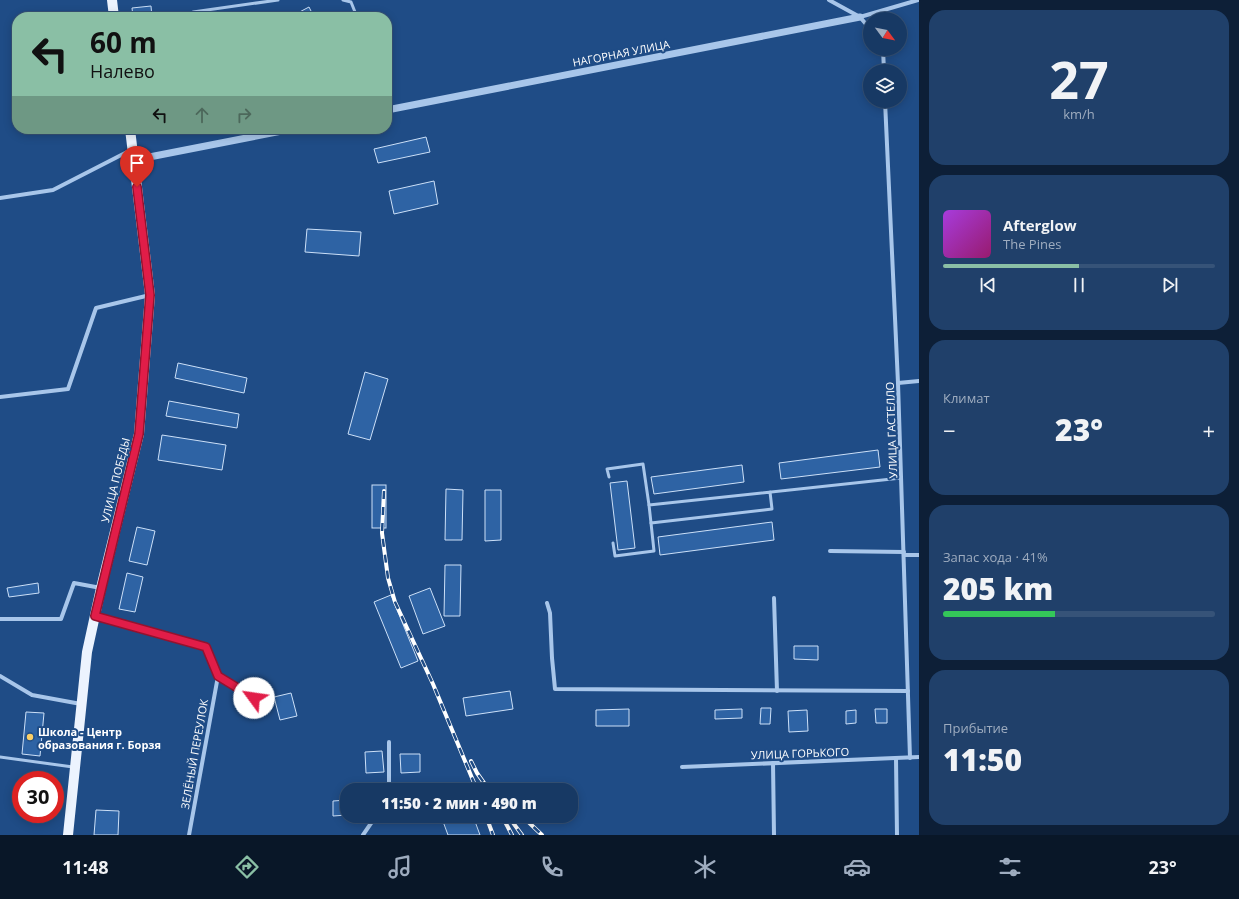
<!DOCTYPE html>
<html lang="ru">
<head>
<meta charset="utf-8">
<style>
  body { margin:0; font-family:"Open Sans",sans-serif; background:#20406a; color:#f1f3f6; height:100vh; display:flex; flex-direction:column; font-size:15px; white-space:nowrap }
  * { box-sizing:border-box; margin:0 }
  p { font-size:13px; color:#9eacbf }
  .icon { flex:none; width:22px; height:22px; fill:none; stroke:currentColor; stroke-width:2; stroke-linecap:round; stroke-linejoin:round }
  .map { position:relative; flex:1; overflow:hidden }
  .panel { display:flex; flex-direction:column; gap:10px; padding:10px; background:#0d1f37; width:320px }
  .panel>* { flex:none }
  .hud { position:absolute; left:12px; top:12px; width:380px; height:122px; border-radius:16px; box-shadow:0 2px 10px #0003,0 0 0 1px #365378; background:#8abfa5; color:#111; overflow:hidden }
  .needle { width:26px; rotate:122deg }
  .tools { position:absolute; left:863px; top:12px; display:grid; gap:8px }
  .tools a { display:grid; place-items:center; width:44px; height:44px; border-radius:50%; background:#173964; box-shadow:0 2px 10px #0003,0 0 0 1px #365378; font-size:20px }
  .speed { position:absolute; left:12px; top:771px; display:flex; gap:8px; font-size:20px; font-weight:700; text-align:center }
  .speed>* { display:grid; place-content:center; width:52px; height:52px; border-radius:50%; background:#173964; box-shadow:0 2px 10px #0003,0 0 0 1px #365378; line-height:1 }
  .speed .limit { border:6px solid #d22; background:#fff; color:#111 }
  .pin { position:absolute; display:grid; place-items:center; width:34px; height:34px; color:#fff; margin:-41px -17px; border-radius:50% 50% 50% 0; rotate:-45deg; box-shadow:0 0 4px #0007 }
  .pin .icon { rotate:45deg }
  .me { position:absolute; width:44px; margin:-22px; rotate:301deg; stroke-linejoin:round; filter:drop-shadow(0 0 3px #0008) }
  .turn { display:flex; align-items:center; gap:14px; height:84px; padding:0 12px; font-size:18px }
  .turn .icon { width:52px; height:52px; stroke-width:2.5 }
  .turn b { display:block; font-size:28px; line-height:34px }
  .lanes { display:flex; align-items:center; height:38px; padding:0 12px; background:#0003; justify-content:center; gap:20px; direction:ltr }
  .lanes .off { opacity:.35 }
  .big { font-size:30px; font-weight:800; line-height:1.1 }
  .panel .widget { flex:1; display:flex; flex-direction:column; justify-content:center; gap:6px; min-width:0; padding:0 14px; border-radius:16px; background:#20406a }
  .panel .dial { align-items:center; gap:0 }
  .dial b { font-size:52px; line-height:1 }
  .song { display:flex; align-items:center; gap:12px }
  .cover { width:48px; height:48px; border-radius:6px; background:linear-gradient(135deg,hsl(280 70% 55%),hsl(320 70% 35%)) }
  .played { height:4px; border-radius:2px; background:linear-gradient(90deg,#8abfa5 50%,#365378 50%) }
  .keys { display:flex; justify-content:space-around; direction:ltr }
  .heat { display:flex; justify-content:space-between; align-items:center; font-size:22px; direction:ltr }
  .charge { height:6px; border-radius:3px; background:linear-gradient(90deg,#34c759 41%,#365378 0) }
  .trip { position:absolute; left:340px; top:783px; width:238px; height:40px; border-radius:16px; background:#173964; box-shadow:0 2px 10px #0003,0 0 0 1px #365378; font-weight:800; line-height:40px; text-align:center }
  .tab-bar { display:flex; height:64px; justify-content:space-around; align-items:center; background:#091728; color:#9eacbf }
  .tab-bar .icon { width:28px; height:28px }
  .tab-bar .selected { color:#8abfa5 }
  .tab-bar b { font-size:18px; color:#f1f3f6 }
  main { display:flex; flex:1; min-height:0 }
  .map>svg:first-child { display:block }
  .building { fill:#2e63a4; stroke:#cce0f8 }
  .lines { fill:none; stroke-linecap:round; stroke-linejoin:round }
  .service { stroke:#a8c6ea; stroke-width:3 }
  .minor { stroke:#a8c6ea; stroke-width:4 }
  .tertiary { stroke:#a8c6ea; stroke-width:7 }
  .primary { stroke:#ecf3fe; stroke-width:10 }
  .rail-casing { stroke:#fff; stroke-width:4 }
  .rail { stroke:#1f4c86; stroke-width:2.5; stroke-dasharray:8; stroke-linecap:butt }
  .route-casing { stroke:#92132f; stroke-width:10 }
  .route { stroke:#e11d48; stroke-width:7 }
  .poi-dot { fill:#f9ce67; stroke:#1f4c86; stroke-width:1.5 }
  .labels { text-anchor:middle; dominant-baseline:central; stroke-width:4; stroke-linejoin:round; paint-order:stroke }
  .street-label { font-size:11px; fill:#fff; stroke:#1f4c86 }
  .poi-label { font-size:11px; font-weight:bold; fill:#fff; stroke:#1f4c86; text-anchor:start }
</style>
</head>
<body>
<main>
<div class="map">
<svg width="919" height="835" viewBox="0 0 919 835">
  <rect width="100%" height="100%" fill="#1f4c86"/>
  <g class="building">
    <polygon points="151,6 152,17 133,17 132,8"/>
    <polygon points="309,7 314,17 290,17"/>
    <polygon points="426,137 430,152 378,163 374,149"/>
    <polygon points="434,181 438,204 394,214 389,191"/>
    <polygon points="307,229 361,232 359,256 305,252"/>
    <polygon points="178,363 247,378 244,393 175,378"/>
    <polygon points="365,372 388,379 370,440 348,434"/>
    <polygon points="169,401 239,414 237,428 166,416"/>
    <polygon points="162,435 226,445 222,470 158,460"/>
    <polygon points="878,450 880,467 781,479 779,463"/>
    <polygon points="742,465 744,482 654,494 651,477"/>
    <polygon points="627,481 635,548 618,550 610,483"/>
    <rect x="372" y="485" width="14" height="43"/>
    <polygon points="446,489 463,490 462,540 445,540"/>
    <polygon points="485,490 501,490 501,540 485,541"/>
    <polygon points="772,522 774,540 660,555 658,537"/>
    <polygon points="137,527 155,531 147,565 129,561"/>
    <polygon points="445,565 461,565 460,616 444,616"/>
    <polygon points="127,573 143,577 135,612 119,609"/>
    <polygon points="38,583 39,593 9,597 7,588"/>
    <polygon points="430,588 445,626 423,634 409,596"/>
    <polygon points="391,595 418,661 401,668 374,602"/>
    <polygon points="794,646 818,646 818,660 794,659"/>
    <polygon points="510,691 513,709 466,716 463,698"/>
    <polygon points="291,693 297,716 280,720 274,697"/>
    <polygon points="761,708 771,708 770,724 760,724"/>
    <polygon points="629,709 629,726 596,726 596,710"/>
    <polygon points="742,709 742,718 715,719 715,710"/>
    <polygon points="875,709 887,709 887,723 876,723"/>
    <polygon points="807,710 808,731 789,732 788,711"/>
    <polygon points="856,710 856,723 846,724 846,711"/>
    <polygon points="26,712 44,713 40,756 22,754"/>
    <polygon points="382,751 384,772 366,773 365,752"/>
    <polygon points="400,754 420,754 420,772 401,773"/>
    <polygon points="347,800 347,815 333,816 333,801"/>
    <polygon points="96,810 119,811 118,835 94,835"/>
    <polygon points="441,816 473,816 480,835 448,835"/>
  </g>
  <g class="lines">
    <g class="service">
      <polyline points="343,0 351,2 357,17"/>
      <polyline points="193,12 278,0"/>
      <polyline points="609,477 607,469 643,464 649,505"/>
      <polyline points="770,492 772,509 651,523 649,505 901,478"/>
      <polyline points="613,543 615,556 654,551 651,523"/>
      <polyline points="0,757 73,767"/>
    </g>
    <g class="minor">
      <polyline points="829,0 860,17 870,29"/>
      <polyline points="860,17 918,0"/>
      <polyline points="883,49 884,71"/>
      <polyline points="885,101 898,383 910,758"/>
      <polyline points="0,198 53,190 131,150"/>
      <polyline points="898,383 919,381"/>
      <polyline points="0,397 68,389 96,308 150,295"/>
      <polyline points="830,551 904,552"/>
      <polyline points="904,555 919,555"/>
      <polyline points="774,598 777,691"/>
      <polyline points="547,603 550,613 552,658 555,689 908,691"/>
      <polyline points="95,616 206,647 218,676 254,698"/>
      <polyline points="0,619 61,619 74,583 101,588"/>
      <polyline points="0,676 32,695 81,704"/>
      <polyline points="896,759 897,835"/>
      <polyline points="773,763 774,835"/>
      <polyline points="682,767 919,757"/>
      <polyline points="389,790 389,742"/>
      <polyline points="189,835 218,676"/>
      <polyline points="363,835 376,816"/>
    </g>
    <g class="tertiary">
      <polyline points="387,110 860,17"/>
      <polyline points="134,160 292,129"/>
    </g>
    <g class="primary">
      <polyline points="112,0 114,17"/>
      <polyline points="68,835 87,652 101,588 139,434 150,295 130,129"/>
    </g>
    <defs>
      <g id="rail">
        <polyline points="384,491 382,533 388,578 395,602 433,684 477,790"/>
        <polyline points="471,761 477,773 489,790"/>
        <polyline points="486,816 493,835"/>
        <polyline points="502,816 512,835"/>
        <polyline points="508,816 522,835"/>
        <polyline points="522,816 542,835"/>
      </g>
    </defs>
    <use href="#rail" class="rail-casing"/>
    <use href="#rail" class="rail"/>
  </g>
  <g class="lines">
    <defs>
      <polyline id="route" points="137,187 150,295 139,434 95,616 206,647 218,676 254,698"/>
    </defs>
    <use href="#route" class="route-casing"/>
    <use href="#route" class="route"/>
  </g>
  <circle class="poi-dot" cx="30" cy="737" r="4"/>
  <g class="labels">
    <g class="street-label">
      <text transform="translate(621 53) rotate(-11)">НАГОРНАЯ УЛИЦА</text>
      <text transform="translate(891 430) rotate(-92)">УЛИЦА ГАСТЕЛЛО</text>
      <text transform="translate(115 480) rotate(-76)">УЛИЦА ПОБЕДЫ</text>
      <text transform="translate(800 753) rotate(-2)">УЛИЦА ГОРЬКОГО</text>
      <text transform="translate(194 754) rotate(-80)">ЗЕЛЁНЫЙ ПЕРЕУЛОК</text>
    </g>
    <g class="poi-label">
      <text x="38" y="731">Школа - Центр<tspan x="38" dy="13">образования г. Борзя</tspan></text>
    </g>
  </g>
</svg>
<div class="tools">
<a><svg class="needle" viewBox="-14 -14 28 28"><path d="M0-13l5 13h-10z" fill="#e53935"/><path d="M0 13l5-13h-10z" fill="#9eacbf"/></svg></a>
<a><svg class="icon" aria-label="layers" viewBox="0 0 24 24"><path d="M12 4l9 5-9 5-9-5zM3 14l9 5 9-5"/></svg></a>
</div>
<div class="speed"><div class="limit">30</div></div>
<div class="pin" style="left:137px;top:187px;background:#d93025"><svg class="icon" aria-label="arrive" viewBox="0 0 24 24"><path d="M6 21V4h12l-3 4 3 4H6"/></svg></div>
<svg class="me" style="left:254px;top:698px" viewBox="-20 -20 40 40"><circle r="19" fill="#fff"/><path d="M0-13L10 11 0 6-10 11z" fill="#e11d48"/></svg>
<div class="trip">11:50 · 2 мин · 490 m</div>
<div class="hud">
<div class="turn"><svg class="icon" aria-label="left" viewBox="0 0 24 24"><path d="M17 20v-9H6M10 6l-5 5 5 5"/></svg><div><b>60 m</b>Налево</div></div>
<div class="lanes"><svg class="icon" aria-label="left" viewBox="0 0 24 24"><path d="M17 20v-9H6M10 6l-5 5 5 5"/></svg><svg class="icon off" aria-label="ahead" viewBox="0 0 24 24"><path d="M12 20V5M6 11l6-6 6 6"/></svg><svg class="icon off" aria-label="right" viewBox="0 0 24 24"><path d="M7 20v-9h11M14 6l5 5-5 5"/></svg></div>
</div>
</div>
<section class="panel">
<div class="widget dial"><b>27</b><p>km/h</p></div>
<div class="widget">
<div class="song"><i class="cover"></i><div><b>Afterglow</b><p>The Pines</p></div></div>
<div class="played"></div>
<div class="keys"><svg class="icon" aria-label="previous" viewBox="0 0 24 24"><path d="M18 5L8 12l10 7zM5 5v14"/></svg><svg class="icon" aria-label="pause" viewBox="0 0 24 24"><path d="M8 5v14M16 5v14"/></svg><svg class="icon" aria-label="next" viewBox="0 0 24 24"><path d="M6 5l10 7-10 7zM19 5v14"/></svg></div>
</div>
<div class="widget"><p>Климат</p>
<div class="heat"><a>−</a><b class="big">23°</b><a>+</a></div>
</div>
<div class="widget"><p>Запас хода · 41%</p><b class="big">205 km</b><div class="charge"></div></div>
<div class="widget"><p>Прибытие</p><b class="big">11:50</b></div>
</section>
</main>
<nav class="tab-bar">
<b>11:48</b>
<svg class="icon selected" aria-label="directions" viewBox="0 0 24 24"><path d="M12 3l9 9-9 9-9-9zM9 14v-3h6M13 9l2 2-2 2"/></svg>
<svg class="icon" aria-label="music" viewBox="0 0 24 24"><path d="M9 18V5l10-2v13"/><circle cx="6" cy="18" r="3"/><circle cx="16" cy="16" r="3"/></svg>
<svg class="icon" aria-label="phone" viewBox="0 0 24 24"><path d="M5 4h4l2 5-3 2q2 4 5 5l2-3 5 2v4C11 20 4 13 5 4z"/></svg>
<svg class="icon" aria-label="climate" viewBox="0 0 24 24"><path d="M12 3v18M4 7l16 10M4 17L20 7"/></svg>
<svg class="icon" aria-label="car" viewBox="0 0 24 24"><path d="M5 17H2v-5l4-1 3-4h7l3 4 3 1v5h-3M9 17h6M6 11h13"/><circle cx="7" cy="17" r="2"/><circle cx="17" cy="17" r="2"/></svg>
<svg class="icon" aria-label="filters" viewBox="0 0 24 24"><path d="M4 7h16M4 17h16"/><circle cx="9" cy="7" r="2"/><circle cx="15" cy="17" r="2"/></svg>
<b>23°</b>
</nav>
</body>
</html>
